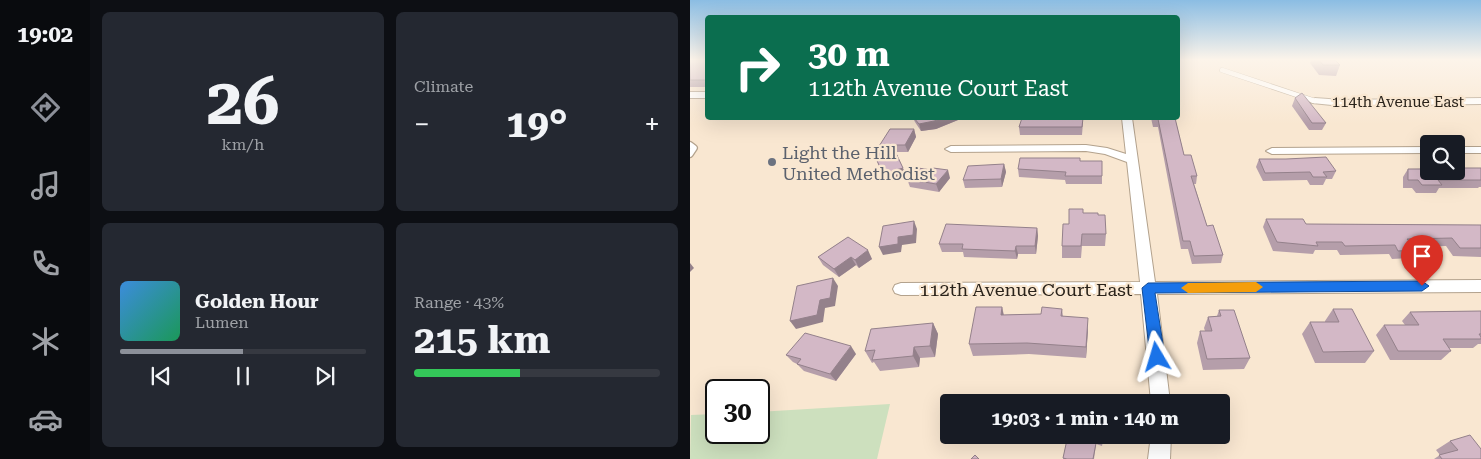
<!DOCTYPE html>
<html lang="en">
<head>
<meta charset="utf-8">
<style>
  body { margin:0; font-family:"Roboto Serif",serif; background:#242831; color:#f1f3f6; height:100vh; display:flex; flex-direction:column; font-size:19px; white-space:nowrap }
  * { box-sizing:border-box; margin:0 }
  p { font-size:16px; color:#9ea1a6 }
  .icon { flex:none; width:28px; height:28px; fill:none; stroke:currentColor; stroke-width:2; stroke-linecap:round; stroke-linejoin:round }
  .map { position:relative; flex:1; overflow:hidden }
  .details { display:flex; flex-direction:column; gap:12px; padding:12px; background:#0d0f14; width:600px }
  .details>* { flex:none }
  .banner { position:absolute; left:15px; top:15px; width:475px; height:105px; border-radius:5px; box-shadow:0 5px 20px #0002; background:#0b6e4f; color:#fff; overflow:hidden }
  .controls { position:absolute; left:730px; top:135px; display:grid; gap:10px }
  .controls a { display:grid; place-items:center; width:45px; height:45px; border-radius:5px; background:#171b24; box-shadow:0 5px 20px #0002; font-size:25px }
  .speed { position:absolute; left:15px; top:379px; display:flex; gap:10px; font-size:25px; font-weight:700; text-align:center }
  .speed>* { display:grid; place-content:center; width:65px; height:65px; border-radius:50%; background:#171b24; box-shadow:0 5px 20px #0002; line-height:1 }
  .speed .limit { border:2px solid #111; border-radius:8px; background:#fff; color:#111 }
  .pin { position:absolute; display:grid; place-items:center; width:42px; height:42px; color:#fff; margin:-51px -21px; border-radius:50% 50% 50% 0; rotate:-45deg; box-shadow:0 0 5px #0007 }
  .pin .icon { rotate:45deg }
  .me { position:absolute; width:55px; margin:-28px; rotate:353deg; stroke-linejoin:round; filter:drop-shadow(0 0 4px #0008) }
  .turn { display:flex; align-items:center; gap:18px; height:105px; padding:0 20px; font-size:22px }
  .turn .icon { width:65px; height:65px; stroke-width:2.5 }
  .turn b { display:block; font-size:35px; line-height:42px }
  .big { font-size:38px; font-weight:700; line-height:1.1 }
  .details .tile { flex:1; display:flex; flex-direction:column; justify-content:center; gap:8px; min-width:0; padding:0 18px; border-radius:8px; background:#242831 }
  .details .dial { align-items:center; gap:0 }
  .dial b { font-size:65px; line-height:1 }
  .song { display:flex; align-items:center; gap:15px }
  .cover { width:60px; height:60px; border-radius:8px; background:linear-gradient(135deg,hsl(210 70% 55%),hsl(150 70% 35%)) }
  .played { height:5px; border-radius:2px; background:linear-gradient(90deg,#8c9099 50%,#363941 50%) }
  .keys { display:flex; justify-content:space-around; direction:ltr }
  .heat { display:flex; justify-content:space-between; align-items:center; font-size:28px; direction:ltr }
  .charge { height:8px; border-radius:4px; background:linear-gradient(90deg,#34c759 43%,#363941 0) }
  .details .tiles { flex:1; display:grid; gap:12px; grid-template-columns:repeat(2,1fr) }
  .trip { position:absolute; left:250px; top:394px; width:290px; height:50px; border-radius:5px; background:#171b24; box-shadow:0 5px 20px #0002; font-weight:700; line-height:50px; text-align:center }
  main { display:flex; flex:1; min-height:0 }
  .dock { display:flex; flex-direction:column; width:90px; justify-content:space-around; align-items:center; background:#090b0e; color:#9ea1a6 }
  .dock .icon { width:35px; height:35px }
  .dock .active { color:#8c9099 }
  .dock b { font-size:22px; color:#f1f3f6 }
  .map>svg:first-child { display:block }
  .green { fill:#cde0be }
  .lines { fill:none; stroke-linecap:round; stroke-linejoin:round }
  .lane-far1-casing { stroke:#b3a28d; stroke-width:5.5 }
  .lane-casing { stroke:#b3a28d; stroke-width:8 }
  .street-casing { stroke:#b3a28d; stroke-width:2 }
  .lane-far1 { stroke:#fff; stroke-width:4.5 }
  .lane { stroke:#fff; stroke-width:5.5 }
  .street { fill:#fff; fill-rule:evenodd }
  .wall { fill:#b59eaa }
  .shaded-wall { fill:#94818b }
  .building { fill:#d3b8c6; stroke:#94818b }
  .route { fill:#1a73e8; stroke:#114b97 }
  .slow { fill:#f59e0b }
  .worship-dot { fill:#6b7280; stroke:#f9e7d1; stroke-width:2 }
  .labels { text-anchor:middle; dominant-baseline:central; stroke-width:4.5; stroke-linejoin:round; paint-order:stroke }
  .far-street-label { font-size:15px; fill:#2a231b; stroke:#f9e7d1 }
  .worship-label { font-size:18px; fill:#5b616d; stroke:#f9e7d1; text-anchor:start }
  .street-label { font-size:18px; fill:#2a231b; stroke:#f9e7d1 }
</style>
</head>
<body>
<main>
<nav class="dock">
<b>19:02</b>
<svg class="icon active" aria-label="directions" viewBox="0 0 24 24"><path d="M12 3l9 9-9 9-9-9zM9 14v-3h6M13 9l2 2-2 2"/></svg>
<svg class="icon" aria-label="music" viewBox="0 0 24 24"><path d="M9 18V5l10-2v13"/><circle cx="6" cy="18" r="3"/><circle cx="16" cy="16" r="3"/></svg>
<svg class="icon" aria-label="phone" viewBox="0 0 24 24"><path d="M5 4h4l2 5-3 2q2 4 5 5l2-3 5 2v4C11 20 4 13 5 4z"/></svg>
<svg class="icon" aria-label="climate" viewBox="0 0 24 24"><path d="M12 3v18M4 7l16 10M4 17L20 7"/></svg>
<svg class="icon" aria-label="car" viewBox="0 0 24 24"><path d="M5 17H2v-5l4-1 3-4h7l3 4 3 1v5h-3M9 17h6M6 11h13"/><circle cx="7" cy="17" r="2"/><circle cx="17" cy="17" r="2"/></svg>
</nav>
<section class="details">
<div class="tiles">
<div class="tile dial"><b>26</b><p>km/h</p></div>
<div class="tile"><p>Climate</p>
<div class="heat"><a>−</a><b class="big">19°</b><a>+</a></div>
</div>
<div class="tile">
<div class="song"><i class="cover"></i><div><b>Golden Hour</b><p>Lumen</p></div></div>
<div class="played"></div>
<div class="keys"><svg class="icon" aria-label="previous" viewBox="0 0 24 24"><path d="M18 5L8 12l10 7zM5 5v14"/></svg><svg class="icon" aria-label="pause" viewBox="0 0 24 24"><path d="M8 5v14M16 5v14"/></svg><svg class="icon" aria-label="next" viewBox="0 0 24 24"><path d="M6 5l10 7-10 7zM19 5v14"/></svg></div>
</div>
<div class="tile"><p>Range · 43%</p><b class="big">215 km</b><div class="charge"></div></div>
</div>
</section>
<div class="map">
<svg width="791" height="459" viewBox="0 0 791 459">
  <rect width="100%" height="100%" fill="#f9e7d1"/>
  <polygon class="green" points="200,404 187,459 0,459 1,415 26,414 26,432 69,432 69,412"/>
  <g class="lines">
    <defs>
      <polyline id="lane-far1" points="532,70 625,101"/>
      <polyline id="lane" points="0,145 4,148 0,154"/>
      <g id="street">
        <rect x="0" y="92" width="18" height="6"/>
        <polygon points="625,98 652,100 791,98 791,104 652,106 622,103 620,101"/>
        <polygon points="432,118 442,118 465,282 791,280 791,292 467,294 480,402 461,402 451,294 211,295 205,293 203,289 205,285 211,283 450,282 437,162 415,154 396,151 261,152 255,149 261,146 396,145 417,148 436,154"/>
        <polygon points="739,147 739,153 582,154 576,151 582,148"/>
        <rect x="766" y="147" width="25" height="6"/>
        <polygon points="461,435 481,435 480,459 458,459"/>
      </g>
    </defs>
    <use href="#lane-far1" class="lane-far1-casing"/>
    <use href="#lane" class="lane-casing"/>
    <use href="#street" class="street-casing"/>
    <use href="#lane-far1" class="lane-far1"/>
    <use href="#lane" class="lane"/>
    <use href="#street" class="street"/>
  </g>
  <g class="wall">
    <rect x="0" y="60" width="18" height="27"/>
    <polygon points="621,60 645,60 650,65 646,76 629,75 620,63"/>
    <polygon points="605,98 636,123 632,130 619,130 602,106"/>
    <polygon points="223,118 268,118 268,120 246,129 231,131 225,122"/>
    <polygon points="461,118 485,118 494,155 507,176 506,184 504,184 517,226 533,255 531,263 502,264 498,249 491,249 468,127 463,127"/>
    <polygon points="393,122 392,135 330,135 329,127"/>
    <polygon points="224,129 226,137 218,152 206,152 216,176 196,182 184,154"/>
    <polygon points="569,159 646,171 642,179 636,179 633,185 620,185 617,180 573,181 566,167"/>
    <polygon points="390,161 412,176 412,184 376,184 375,180 329,177 328,169"/>
    <polygon points="314,164 316,172 312,187 275,188 273,180"/>
    <polygon points="791,168 791,187 789,187 788,188 749,188 746,193 726,193 722,188 713,188 713,177 718,169"/>
    <polygon points="260,178 249,192 220,187 217,179"/>
    <polygon points="393,213 408,215 416,234 415,246 392,246 391,258 372,258 372,246 379,224"/>
    <polygon points="576,219 616,224 791,225 791,257 763,256 756,246 724,247 726,250 720,258 702,259 699,254 650,255 647,250 625,250 623,254 583,251 573,227"/>
    <polygon points="347,228 348,236 346,254 328,254 327,259 274,257 273,252 252,252 249,244"/>
    <polygon points="158,237 182,259 169,268 166,265 149,277 133,265 128,257"/>
    <polygon points="312,307 314,315 351,314 372,309 373,316 398,329 396,358 339,354 283,356 279,344"/>
    <polygon points="643,309 684,351 675,363 625,363 612,334 620,322 635,322 635,321"/>
    <polygon points="529,310 560,358 554,369 513,370 507,343 510,331 515,331 514,328 518,317 527,316"/>
    <polygon points="791,311 791,344 788,344 783,348 759,348 761,351 751,360 700,360 686,335 694,325 715,325 712,321 720,312"/>
    <polygon points="243,323 248,334 245,357 230,358 229,367 190,371 184,362 182,363 175,351"/>
    <polygon points="166,354 146,381 114,371 107,364 103,362 96,355"/>
    <polygon points="378,435 414,435 412,446 406,444 404,459 373,459"/>
    <polygon points="760,441 791,459 744,459 750,455 746,450"/>
  </g>
  <g class="shaded-wall">
    <polygon points="254,118 268,118 268,120 246,129 231,131 229,124"/>
    <polygon points="224,129 226,137 218,152 215,145"/>
    <polygon points="314,164 316,172 312,187 311,179"/>
    <polygon points="213,168 216,176 196,182 193,174"/>
    <polygon points="258,170 260,178 249,192 246,184"/>
    <polygon points="224,221 227,229 226,243 212,245 211,252 193,255 189,247 208,237"/>
    <polygon points="347,228 348,236 346,254 345,246"/>
    <polygon points="326,246 328,254 327,259 325,251"/>
    <polygon points="178,250 182,259 169,268 165,260"/>
    <polygon points="161,257 166,265 149,277 144,269"/>
    <polygon points="0,263 4,268 0,272"/>
    <polygon points="143,278 148,286 145,306 135,308 133,322 106,329 100,321"/>
    <polygon points="312,307 314,318 311,315"/>
    <polygon points="398,318 398,329 396,358 396,347"/>
    <polygon points="243,323 248,334 245,357 240,346"/>
    <polygon points="161,346 166,354 146,381 140,374"/>
    <polygon points="224,347 230,358 229,367 223,356"/>
  </g>
  <g class="building">
    <rect x="0" y="60" width="18" height="20"/>
    <polygon points="629,60 645,60 650,65 633,65"/>
    <polygon points="612,93 636,123 622,123 605,98"/>
    <polygon points="224,118 254,118 244,121 229,124"/>
    <polygon points="332,118 393,118 392,127 329,127"/>
    <polygon points="464,118 485,118 494,155 501,155 507,176 501,176 517,226 523,225 533,255 504,256 500,241 493,241 468,119 464,119"/>
    <polygon points="200,129 224,129 215,145 202,145 213,168 193,174 184,154"/>
    <polygon points="636,157 646,171 633,172 637,177 623,177 620,172 575,173 569,159 596,159"/>
    <polygon points="330,158 390,158 390,161 412,161 412,176 375,176 376,172 328,169"/>
    <polygon points="314,164 311,179 273,180 278,166"/>
    <polygon points="228,168 241,170 243,168 258,170 246,184 217,179"/>
    <polygon points="766,168 791,168 791,180 748,180 752,185 732,185 728,180 718,180 718,169 739,169 739,171 766,171"/>
    <polygon points="379,209 393,209 393,213 408,213 408,215 415,215 416,234 392,234 391,246 372,246 373,224 379,224"/>
    <polygon points="576,219 613,219 616,224 791,225 791,248 770,248 762,238 717,239 726,250 708,251 705,245 655,246 652,242 626,242 628,246 587,242"/>
    <polygon points="224,221 223,235 208,237 208,244 189,247 193,226"/>
    <polygon points="256,224 347,228 345,246 326,246 325,251 272,249 273,244 249,244"/>
    <polygon points="158,237 178,250 165,260 161,257 144,269 128,257"/>
    <polygon points="143,278 140,298 130,300 127,315 100,321 107,286"/>
    <polygon points="286,307 312,307 311,315 351,314 352,307 372,309 371,316 398,318 396,347 337,343 279,344"/>
    <polygon points="643,309 662,309 684,351 633,352 620,322 649,322"/>
    <polygon points="529,310 544,310 560,358 517,359 510,331 522,331 518,317 531,316"/>
    <polygon points="791,311 791,334 789,334 791,337 791,339 753,339 761,351 708,351 694,325 729,325 720,312"/>
    <polygon points="243,323 240,346 224,347 223,356 182,360 185,350 175,351 181,329"/>
    <polygon points="115,333 161,346 140,374 107,364 111,359 96,355"/>
    <polygon points="378,435 414,435 413,439 407,438 403,459 377,459 373,458"/>
    <polygon points="780,435 791,449 791,459 752,459 749,455 768,450 760,441"/>
    <polygon points="285,455 289,459 281,459"/>
  </g>
  <linearGradient id="sky" x2="0" y2="1"><stop stop-color="#8bbde3"/><stop offset="0.48" stop-color="#fcf4ea"/><stop offset="1" stop-color="#fcf4ea" stop-opacity="0"/></linearGradient>
  <rect width="791" height="124" fill="url(#sky)"/>
  <polygon class="route" points="732,281 739,286 732,291 465,293 475,357 472,362 467,364 462,362 460,357 452,288 458,283"/>
  <polygon class="slow" points="566,282 573,287 566,292 498,293 491,288 498,283"/>
  <circle class="worship-dot" cx="82" cy="162" r="5"/>
  <g class="labels">
    <g class="far-street-label">
      <text x="708" y="102">114th Avenue East</text>
    </g>
    <g class="worship-label">
      <text x="92" y="152">Light the Hill<tspan x="92" dy="21">United Methodist</tspan></text>
    </g>
    <g class="street-label">
      <text x="336" y="289">112th Avenue Court East</text>
    </g>
  </g>
</svg>
<div class="controls">
<a><svg class="icon" aria-label="search" viewBox="0 0 24 24"><circle cx="10" cy="10" r="6"/><path d="M15 15l6 6"/></svg></a>
</div>
<div class="speed"><div class="limit">30</div></div>
<div class="pin" style="left:732px;top:286px;background:#d93025"><svg class="icon" aria-label="arrive" viewBox="0 0 24 24"><path d="M6 21V4h12l-3 4 3 4H6"/></svg></div>
<svg class="me" style="left:467px;top:357px" viewBox="-20 -20 40 40"><path d="M0-17L14 15 0 8-14 15z" fill="#1a73e8" stroke="#fff" stroke-width="4"/></svg>
<div class="trip">19:03 · 1 min · 140 m</div>
<div class="banner">
<div class="turn"><svg class="icon" aria-label="right" viewBox="0 0 24 24"><path d="M7 20v-9h11M14 6l5 5-5 5"/></svg><div><b>30 m</b>112th Avenue Court East</div></div>
</div>
</div>
</main>
</body>
</html>
